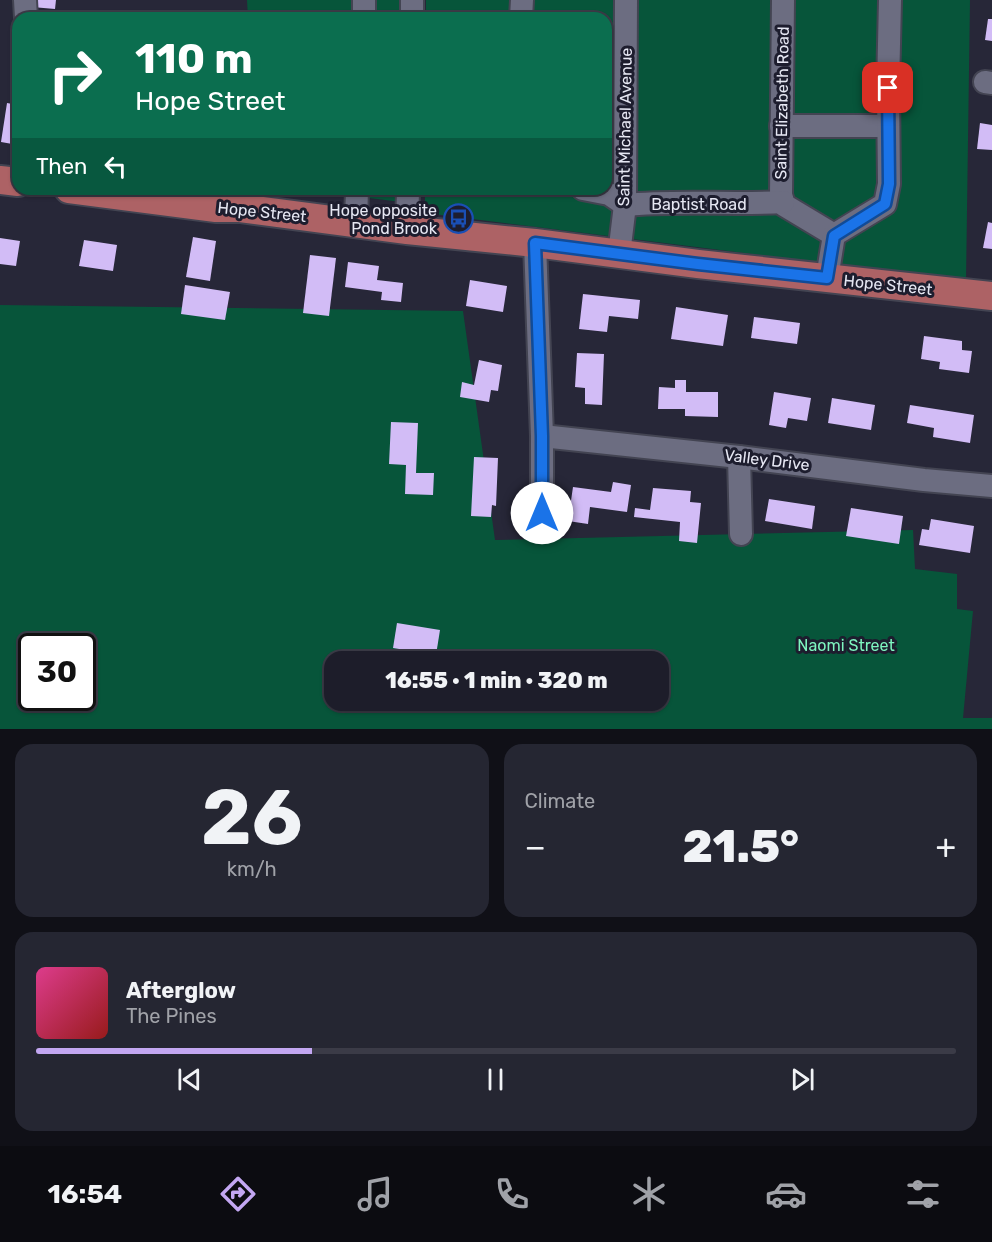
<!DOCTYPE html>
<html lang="en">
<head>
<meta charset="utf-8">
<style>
  body { margin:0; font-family:Rubik,sans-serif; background:#252632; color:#f1f3f6; height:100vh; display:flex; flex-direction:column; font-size:22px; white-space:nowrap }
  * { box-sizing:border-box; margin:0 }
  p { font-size:20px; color:#a0a2a8 }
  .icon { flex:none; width:33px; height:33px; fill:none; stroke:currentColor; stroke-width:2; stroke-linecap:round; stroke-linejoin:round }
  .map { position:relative; height:729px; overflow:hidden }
  .details { display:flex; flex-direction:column; gap:15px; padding:15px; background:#101017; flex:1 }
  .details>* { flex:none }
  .hud { position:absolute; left:12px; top:12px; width:600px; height:183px; border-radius:18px; box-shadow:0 2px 4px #0004,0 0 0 2px #3b3b47; background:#0b6e4f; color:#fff; overflow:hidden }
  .speed { position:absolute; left:18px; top:633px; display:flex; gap:12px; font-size:30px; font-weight:700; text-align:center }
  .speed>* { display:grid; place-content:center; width:78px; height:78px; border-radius:50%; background:#1d1d2a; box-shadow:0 2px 4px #0004,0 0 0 2px #3b3b47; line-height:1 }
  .speed .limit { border:3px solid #111; border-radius:9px; background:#fff; color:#111 }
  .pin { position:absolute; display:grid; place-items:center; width:51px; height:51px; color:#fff; margin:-26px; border-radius:12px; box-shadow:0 3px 9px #0006 }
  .me { position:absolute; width:66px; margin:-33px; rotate:0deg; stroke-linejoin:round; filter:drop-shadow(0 0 4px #0008) }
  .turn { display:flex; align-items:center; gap:21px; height:126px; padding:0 24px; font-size:27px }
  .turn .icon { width:78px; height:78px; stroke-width:2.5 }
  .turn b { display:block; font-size:42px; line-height:51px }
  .then { display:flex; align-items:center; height:57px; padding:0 24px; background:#0003; gap:12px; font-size:22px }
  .big { font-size:45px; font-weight:800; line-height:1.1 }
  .details .tile { flex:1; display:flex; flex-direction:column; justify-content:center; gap:9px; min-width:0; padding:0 21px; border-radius:18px; background:#252632 }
  .details .dial { align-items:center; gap:0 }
  .dial b { font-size:78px; line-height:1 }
  .song { display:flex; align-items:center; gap:18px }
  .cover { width:72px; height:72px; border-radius:9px; background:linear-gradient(135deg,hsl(330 70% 55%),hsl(0 70% 35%)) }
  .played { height:6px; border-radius:3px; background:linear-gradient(90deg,#c3a7f2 30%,#3b3b47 30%) }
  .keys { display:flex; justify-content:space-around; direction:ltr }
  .heat { display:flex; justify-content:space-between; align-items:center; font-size:33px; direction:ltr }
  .details .tiles { flex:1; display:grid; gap:15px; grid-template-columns:1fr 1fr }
  .tile:last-child { grid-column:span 2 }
  .trip { position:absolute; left:324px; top:651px; width:345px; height:60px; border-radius:18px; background:#1d1d2a; box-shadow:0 2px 4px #0004,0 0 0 2px #3b3b47; font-weight:800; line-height:60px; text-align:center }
  .dock { display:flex; height:96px; justify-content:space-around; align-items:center; background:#0c0c11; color:#a0a2a8 }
  .dock .icon { width:42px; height:42px }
  .dock .on { color:#c3a7f2 }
  .dock b { font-size:27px; color:#f1f3f6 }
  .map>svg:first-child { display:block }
  .green { fill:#07553a; fill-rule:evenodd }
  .building { fill:#d2bcf6 }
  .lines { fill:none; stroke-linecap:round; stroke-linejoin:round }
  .minor-casing { stroke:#434452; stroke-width:26 }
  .major-casing { stroke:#434452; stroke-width:32 }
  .minor { stroke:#6c6d81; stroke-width:22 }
  .major { stroke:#ad6265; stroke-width:28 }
  .route-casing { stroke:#114b97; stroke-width:15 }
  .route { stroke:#1a73e8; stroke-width:10 }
  .labels { text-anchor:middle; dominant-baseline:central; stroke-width:6; stroke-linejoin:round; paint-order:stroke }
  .street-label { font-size:16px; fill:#e6e7f3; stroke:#1d1d2e }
  .poi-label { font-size:16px; fill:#e6e7f3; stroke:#1d1d2e; text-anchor:end }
  .park-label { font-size:16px; fill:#7ef6c0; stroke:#1d1d2e }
</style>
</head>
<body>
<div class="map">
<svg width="992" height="729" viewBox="0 0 992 729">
  <rect width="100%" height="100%" fill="#272738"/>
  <g class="green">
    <polygon points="247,0 415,0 415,18 248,18"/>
    <polygon points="426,0 970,0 966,281 425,213 425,189 606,189 606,18 426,18"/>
    <polygon points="295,189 417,189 418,204"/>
    <path d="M0 305 463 311 495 540 913 530 915 569 957 574V609L973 611 963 718H992V729H0ZM32 646H82V698H32ZM334 662H658V700H334Z"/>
  </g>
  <g class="building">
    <polygon points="33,0 56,0 55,9 32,7"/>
    <polygon points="988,19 992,19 992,41 985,40"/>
    <polygon points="7,103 18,105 18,145 1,142"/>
    <polygon points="980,123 992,125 992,150 977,149"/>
    <polygon points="988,222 992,223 992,249 983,248"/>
    <polygon points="193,237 216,241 210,281 186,277"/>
    <polygon points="0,238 20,241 16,266 0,264"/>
    <polygon points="84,240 117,245 113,271 79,266"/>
    <polygon points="310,255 336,258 329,316 303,313"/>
    <polygon points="348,262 379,266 377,280 403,283 401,302 381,300 382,292 345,287"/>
    <polygon points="470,280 507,286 503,312 466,306"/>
    <polygon points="185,285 230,292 225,320 181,314"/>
    <polygon points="583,294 640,300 638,319 609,316 607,332 579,329"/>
    <polygon points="676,307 728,315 723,346 671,339"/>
    <polygon points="754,317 800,323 797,344 751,338"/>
    <polygon points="924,336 962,341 962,350 972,351 969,373 939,369 940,362 921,359"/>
    <polygon points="577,353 604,354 602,405 585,404 585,388 575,387"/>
    <polygon points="479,360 502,365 498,391 491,390 489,402 460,397 462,382 474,385"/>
    <polygon points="675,380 686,380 686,392 718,392 718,417 685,416 685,409 658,409 659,387 675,388"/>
    <polygon points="774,392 811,398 807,421 788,418 786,428 769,425"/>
    <polygon points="832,398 875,405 871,430 828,423"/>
    <polygon points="910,405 974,415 970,443 933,437 934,428 907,423"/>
    <polygon points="391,422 418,423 416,473 434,473 433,495 405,494 406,465 389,464"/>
    <polygon points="474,457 498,458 496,506 492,505 491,517 471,516"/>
    <polygon points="613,482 631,485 627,512 590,507 588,524 568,521 573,487 611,492"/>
    <polygon points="653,488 691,491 690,502 701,503 697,543 679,541 680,522 634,517 635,508 650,510"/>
    <polygon points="769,499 815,506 812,529 765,521"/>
    <polygon points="851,508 903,516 899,544 846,536"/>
    <polygon points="931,519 974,526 970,553 919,545 922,529 929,530"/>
    <polygon points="397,623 440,630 436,655 393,648"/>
  </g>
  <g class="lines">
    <defs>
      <g id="minor">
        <polyline points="25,0 26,18"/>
        <polyline points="783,0 781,195 784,205 834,235"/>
        <polyline points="364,18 364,0"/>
        <polyline points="412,18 412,0"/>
        <polyline points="521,18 522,0"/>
        <polyline points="985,82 992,83"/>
        <polyline points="781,126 888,126"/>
        <path d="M583 189 609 194 625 205C678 200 731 205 783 202"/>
        <polyline points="356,223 357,189"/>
        <polyline points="407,230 408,189"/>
        <polyline points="535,243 542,436 542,513"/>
        <polyline points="619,254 625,205 626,0"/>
        <polyline points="827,278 834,235 885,204 889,184 888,88 890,0"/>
        <polyline points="542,436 739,457 924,480 992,486"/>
        <polyline points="739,457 741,534"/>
      </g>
      <g id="major">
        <polyline points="0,180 18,182"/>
        <polyline points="69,189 216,208 240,208 407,230 535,243 698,264 992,296"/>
      </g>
    </defs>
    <use href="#minor" class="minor-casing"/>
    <use href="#major" class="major-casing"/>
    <use href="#minor" class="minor"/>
    <use href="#major" class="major"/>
  </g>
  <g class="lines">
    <defs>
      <polyline id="route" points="542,513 542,436 535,243 698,264 827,278 834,236 885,204 889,184 888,88"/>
    </defs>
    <use href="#route" class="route-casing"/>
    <use href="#route" class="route"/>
  </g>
  <defs>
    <symbol id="bus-ring" viewBox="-11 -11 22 22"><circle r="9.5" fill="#1d1d2e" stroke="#1a4fb4" stroke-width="1.5"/><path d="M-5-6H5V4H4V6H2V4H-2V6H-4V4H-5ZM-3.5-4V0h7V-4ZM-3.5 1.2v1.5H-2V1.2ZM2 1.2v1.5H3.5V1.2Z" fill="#1a4fb4"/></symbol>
  </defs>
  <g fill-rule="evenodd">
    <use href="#bus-ring" x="442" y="202" width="33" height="33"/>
  </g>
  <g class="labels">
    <g class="street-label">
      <text transform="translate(782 103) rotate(-89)">Saint Elizabeth Road</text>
      <text transform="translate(625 127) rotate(-89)">Saint Michael Avenue</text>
      <text x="699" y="204">Baptist Road</text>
      <text transform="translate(262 212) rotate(6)">Hope Street</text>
      <text transform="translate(888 285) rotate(6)">Hope Street</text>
      <text transform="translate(767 460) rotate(7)">Valley Drive</text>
    </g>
    <g class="poi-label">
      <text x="437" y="210">Hope opposite<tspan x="437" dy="18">Pond Brook</tspan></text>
    </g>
    <g class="park-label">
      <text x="846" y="645">Naomi Street</text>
    </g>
  </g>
</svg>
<div class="speed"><div class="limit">30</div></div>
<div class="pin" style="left:888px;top:88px;background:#d93025"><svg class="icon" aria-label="arrive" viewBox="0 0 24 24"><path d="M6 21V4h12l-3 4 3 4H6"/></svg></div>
<svg class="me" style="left:542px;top:513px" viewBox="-20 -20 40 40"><circle r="19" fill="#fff"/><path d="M0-13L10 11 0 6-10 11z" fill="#1a73e8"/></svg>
<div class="trip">16:55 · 1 min · 320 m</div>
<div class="hud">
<div class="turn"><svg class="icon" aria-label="right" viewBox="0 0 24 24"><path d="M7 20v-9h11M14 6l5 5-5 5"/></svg><div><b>110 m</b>Hope Street</div></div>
<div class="then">Then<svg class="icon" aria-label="left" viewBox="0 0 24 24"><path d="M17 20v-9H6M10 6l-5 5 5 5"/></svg></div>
</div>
</div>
<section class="details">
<div class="tiles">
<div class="tile dial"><b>26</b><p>km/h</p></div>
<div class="tile"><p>Climate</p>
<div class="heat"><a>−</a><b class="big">21.5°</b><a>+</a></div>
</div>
<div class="tile">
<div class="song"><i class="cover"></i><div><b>Afterglow</b><p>The Pines</p></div></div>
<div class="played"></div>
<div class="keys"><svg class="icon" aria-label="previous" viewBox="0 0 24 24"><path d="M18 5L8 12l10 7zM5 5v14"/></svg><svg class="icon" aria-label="pause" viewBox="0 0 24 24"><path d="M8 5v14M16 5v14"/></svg><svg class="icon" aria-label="next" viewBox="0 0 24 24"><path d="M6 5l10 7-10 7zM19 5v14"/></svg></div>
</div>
</div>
</section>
<nav class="dock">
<b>16:54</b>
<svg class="icon on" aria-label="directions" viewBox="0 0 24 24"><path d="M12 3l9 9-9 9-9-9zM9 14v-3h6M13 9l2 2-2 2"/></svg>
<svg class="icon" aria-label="music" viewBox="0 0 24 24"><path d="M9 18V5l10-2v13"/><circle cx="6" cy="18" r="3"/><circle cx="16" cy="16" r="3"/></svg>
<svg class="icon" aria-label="phone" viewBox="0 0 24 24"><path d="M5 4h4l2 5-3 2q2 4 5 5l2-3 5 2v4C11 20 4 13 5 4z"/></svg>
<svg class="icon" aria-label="climate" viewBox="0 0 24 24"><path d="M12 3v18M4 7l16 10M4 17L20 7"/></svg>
<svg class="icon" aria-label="car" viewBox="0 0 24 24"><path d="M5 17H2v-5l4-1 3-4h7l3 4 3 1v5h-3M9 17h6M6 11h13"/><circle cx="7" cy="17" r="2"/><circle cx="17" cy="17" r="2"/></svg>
<svg class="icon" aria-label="filters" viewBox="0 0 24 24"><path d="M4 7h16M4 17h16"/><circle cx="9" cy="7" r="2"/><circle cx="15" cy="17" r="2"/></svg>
</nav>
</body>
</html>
